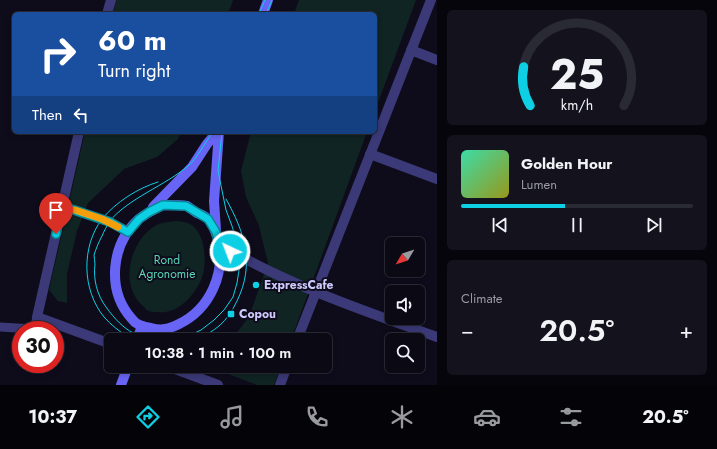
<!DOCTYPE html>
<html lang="en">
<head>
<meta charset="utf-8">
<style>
  body { margin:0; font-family:Jost,sans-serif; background:#13121d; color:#f1f3f6; height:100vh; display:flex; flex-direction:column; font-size:15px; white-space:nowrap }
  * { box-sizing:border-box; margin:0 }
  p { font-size:13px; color:#999aa0 }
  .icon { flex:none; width:22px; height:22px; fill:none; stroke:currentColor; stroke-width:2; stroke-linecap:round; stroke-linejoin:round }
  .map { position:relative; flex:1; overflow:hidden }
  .sheet { display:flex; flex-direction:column; gap:10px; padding:10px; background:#06050b; width:280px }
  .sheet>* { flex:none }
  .top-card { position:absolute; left:12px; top:12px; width:365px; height:122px; border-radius:6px; box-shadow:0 2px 6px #0003,0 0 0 1px #2a2a34; background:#1a4fa0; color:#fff; overflow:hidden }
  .needle { width:26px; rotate:231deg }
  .controls { position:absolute; left:385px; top:237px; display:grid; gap:8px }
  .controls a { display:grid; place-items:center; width:40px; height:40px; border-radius:6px; background:#0a0914; box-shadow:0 2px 6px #0003,0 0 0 1px #2a2a34; font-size:20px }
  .speed { position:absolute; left:12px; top:321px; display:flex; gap:8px; font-size:20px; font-weight:700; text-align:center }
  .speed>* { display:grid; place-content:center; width:52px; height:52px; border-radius:50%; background:#0a0914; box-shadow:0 2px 6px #0003,0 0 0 1px #2a2a34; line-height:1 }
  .speed .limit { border:6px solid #d22; background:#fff; color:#111 }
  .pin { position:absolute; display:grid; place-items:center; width:34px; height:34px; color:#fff; margin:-41px -17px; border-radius:50% 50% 50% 0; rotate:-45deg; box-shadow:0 0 4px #0007 }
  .pin .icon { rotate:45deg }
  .me { position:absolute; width:44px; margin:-22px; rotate:317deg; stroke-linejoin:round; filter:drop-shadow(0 0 3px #0008) }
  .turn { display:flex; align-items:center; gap:14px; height:84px; padding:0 20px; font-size:18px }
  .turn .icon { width:52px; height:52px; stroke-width:2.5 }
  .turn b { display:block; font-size:28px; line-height:34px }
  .then { display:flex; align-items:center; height:38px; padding:0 20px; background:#0003; gap:8px; font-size:15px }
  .big { font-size:30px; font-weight:600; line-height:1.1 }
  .sheet .card { flex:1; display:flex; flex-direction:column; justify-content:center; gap:6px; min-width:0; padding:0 14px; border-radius:6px; background:#13121d }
  .sheet .dial { align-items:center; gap:0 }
  .dial svg { height:104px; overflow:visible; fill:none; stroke:#2a2a34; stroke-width:7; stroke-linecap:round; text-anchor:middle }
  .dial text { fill:#f1f3f6; stroke:none }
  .song { display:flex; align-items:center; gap:12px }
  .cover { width:48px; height:48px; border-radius:6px; background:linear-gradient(135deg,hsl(160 70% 55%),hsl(60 70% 35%)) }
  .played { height:4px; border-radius:2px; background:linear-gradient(90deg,#0dd0e4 45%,#2a2a34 45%) }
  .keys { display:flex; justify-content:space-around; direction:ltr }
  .heat { display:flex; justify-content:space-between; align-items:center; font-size:22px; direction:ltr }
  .trip { position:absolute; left:104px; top:333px; width:228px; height:40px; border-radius:6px; background:#0a0914; box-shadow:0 2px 6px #0003,0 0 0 1px #2a2a34; font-weight:600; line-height:40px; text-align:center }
  .tab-bar { display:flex; height:64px; justify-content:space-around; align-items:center; background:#040408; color:#999aa0 }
  .tab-bar .icon { width:28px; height:28px }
  .tab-bar .active { color:#0dd0e4 }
  .tab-bar b { font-size:18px; color:#f1f3f6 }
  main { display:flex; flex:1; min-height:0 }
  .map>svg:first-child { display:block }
  .green { fill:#0f2423 }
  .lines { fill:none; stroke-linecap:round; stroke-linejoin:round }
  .service { stroke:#3b3977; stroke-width:9 }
  .minor { stroke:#3b3977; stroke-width:10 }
  .secondary { stroke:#6865f6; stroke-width:10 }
  .tram { stroke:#0dd0e4; stroke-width:1 }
  .route-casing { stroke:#088794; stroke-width:10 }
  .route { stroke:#0dd0e4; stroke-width:7 }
  .slow { stroke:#f59e0b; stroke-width:7 }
  .poi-dot { fill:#0dd0e4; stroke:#0e0c1b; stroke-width:1.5 }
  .labels { text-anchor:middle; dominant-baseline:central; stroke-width:4; stroke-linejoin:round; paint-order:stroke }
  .park-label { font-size:12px; fill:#5ad6b7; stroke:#0e0c1b }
  .poi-label { font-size:12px; font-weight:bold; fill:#cec9fc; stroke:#0e0c1b; text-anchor:start }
</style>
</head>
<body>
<main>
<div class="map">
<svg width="437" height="385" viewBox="0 0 437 385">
  <rect width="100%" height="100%" fill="#0e0c1b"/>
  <g class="green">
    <polygon points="116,0 233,0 228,14 113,14"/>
    <polygon points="299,0 416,0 375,111 375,14 294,14"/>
    <polygon points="85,132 181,132 178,139 157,157 124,169 88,203 77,231 67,274 67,303 58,301 49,290"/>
    <polygon points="251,132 367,132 291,340 231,340 249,317 268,263 259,226 246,197 241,171"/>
    <path d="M176 221C180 221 184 222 188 223 206 230 208 265 201 280 193 297 177 315 157 312 155 312 151 312 148 311 146 310 144 306 142 305 119 284 130 241 155 226 161 222 169 222 176 221Z"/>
    <polygon points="212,366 281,366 274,385 257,385 212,368"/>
  </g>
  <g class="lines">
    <g class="service">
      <polyline points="62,206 110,222 128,232"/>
      <polyline points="0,327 34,329 37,317"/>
    </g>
    <g class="minor">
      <polyline points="107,14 111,0"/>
      <polyline points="411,50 437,60"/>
      <polyline points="79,132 37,317 111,344"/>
      <polyline points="370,154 437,179"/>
      <path d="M219 244C287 285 362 310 437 337"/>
      <polyline points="297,340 431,0"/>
      <polyline points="167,366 218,385"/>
      <polyline points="280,385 287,366"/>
    </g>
    <g class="secondary">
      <polyline points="263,14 268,0"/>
      <path d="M163 205C169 205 181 205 187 206 190 208 194 211 197 213 200 214 205 216 208 219 213 223 216 233 218 240 226 273 210 309 179 324 169 329 162 331 151 328 144 327 136 325 132 319 106 290 111 244 139 219 146 213 155 209 163 205Z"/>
      <polyline points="153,207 192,167 207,144 217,132"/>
      <polyline points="216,230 214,201 219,132"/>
      <polyline points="137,340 142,326"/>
      <polyline points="121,385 128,366"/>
    </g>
    <g class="tram">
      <polyline points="259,14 265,0"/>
      <polyline points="266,14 272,0"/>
      <path d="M128 337C119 331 111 325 104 317 82 290 81 247 102 219 116 202 138 188 158 182"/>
      <path d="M170 340C138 339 125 333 106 307 97 295 93 279 95 264 95 261 94 258 94 255 96 249 99 241 102 236 104 231 107 226 109 222 127 199 166 185 188 166 196 160 206 141 213 132"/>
      <polyline points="170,340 186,337 201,330 214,320 224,310 233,297 237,283 241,257 232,226 226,210 218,171 222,132"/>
      <path d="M195 340C216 331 227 322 237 301 255 264 245 233 226 199"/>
    </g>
  </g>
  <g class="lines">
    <defs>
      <polyline id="route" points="56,234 62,206 110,222 128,232 139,219 149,212 163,205 186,206 208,219 216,232 219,244 230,251"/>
    </defs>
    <use href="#route" class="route-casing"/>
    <use href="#route" class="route"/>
    <polyline class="slow" points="75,210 102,219 118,227"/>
  </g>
  <g class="poi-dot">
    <circle cx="256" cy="285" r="4"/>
    <rect x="227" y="310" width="8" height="8" rx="2"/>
  </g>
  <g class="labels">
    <g class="park-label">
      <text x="167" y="260">Rond<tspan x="167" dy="14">Agronomie</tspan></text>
    </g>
    <g class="poi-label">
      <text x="264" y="285">ExpressCafe</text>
      <text x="239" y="314">Copou</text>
    </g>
  </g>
</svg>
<div class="controls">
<a><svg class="needle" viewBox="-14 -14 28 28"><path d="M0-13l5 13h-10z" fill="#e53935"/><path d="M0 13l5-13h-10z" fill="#999aa0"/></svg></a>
<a><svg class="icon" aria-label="sound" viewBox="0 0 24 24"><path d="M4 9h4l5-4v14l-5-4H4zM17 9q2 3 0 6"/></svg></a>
<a><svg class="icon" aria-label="search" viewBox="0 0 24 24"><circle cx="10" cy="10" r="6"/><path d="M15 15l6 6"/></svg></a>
</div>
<div class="speed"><div class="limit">30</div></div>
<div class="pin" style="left:56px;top:234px;background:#d93025"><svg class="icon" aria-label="arrive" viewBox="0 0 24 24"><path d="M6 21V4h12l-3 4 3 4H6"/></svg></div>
<svg class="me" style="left:230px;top:251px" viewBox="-20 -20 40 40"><circle r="17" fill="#0dd0e4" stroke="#fff" stroke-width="3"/><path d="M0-11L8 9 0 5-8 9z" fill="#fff"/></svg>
<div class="trip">10:38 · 1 min · 100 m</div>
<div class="top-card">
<div class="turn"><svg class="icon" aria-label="right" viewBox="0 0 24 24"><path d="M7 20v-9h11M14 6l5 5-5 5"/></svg><div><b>60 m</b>Turn right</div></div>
<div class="then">Then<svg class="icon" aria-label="left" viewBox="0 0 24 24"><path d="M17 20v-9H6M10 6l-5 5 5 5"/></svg></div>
</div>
</div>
<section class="sheet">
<div class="card dial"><svg viewBox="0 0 100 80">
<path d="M14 69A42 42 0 1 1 86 69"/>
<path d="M14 69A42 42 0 0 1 9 39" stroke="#0dd0e4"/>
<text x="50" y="56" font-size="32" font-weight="700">25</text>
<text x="50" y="72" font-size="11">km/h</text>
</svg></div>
<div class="card">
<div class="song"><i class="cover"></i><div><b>Golden Hour</b><p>Lumen</p></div></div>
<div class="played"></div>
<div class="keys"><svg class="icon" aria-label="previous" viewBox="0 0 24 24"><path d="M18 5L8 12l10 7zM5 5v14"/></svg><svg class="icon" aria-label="pause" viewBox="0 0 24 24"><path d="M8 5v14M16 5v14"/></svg><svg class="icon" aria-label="next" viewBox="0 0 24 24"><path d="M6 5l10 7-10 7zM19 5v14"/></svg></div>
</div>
<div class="card"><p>Climate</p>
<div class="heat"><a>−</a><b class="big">20.5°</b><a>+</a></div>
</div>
</section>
</main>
<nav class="tab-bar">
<b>10:37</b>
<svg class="icon active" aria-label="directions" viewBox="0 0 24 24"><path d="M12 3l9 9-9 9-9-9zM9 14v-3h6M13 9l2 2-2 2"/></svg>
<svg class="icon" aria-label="music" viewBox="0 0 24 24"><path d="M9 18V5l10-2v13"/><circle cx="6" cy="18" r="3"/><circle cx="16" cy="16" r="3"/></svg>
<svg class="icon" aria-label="phone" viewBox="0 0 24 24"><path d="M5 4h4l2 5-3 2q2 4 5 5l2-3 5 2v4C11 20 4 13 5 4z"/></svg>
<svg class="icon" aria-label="climate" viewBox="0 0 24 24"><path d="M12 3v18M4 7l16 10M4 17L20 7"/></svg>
<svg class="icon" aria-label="car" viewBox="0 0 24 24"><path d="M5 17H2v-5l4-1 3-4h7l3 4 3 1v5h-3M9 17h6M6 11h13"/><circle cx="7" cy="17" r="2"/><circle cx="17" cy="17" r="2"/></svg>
<svg class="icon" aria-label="filters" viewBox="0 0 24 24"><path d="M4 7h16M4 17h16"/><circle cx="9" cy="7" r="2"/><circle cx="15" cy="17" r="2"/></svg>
<b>20.5°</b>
</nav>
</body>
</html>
